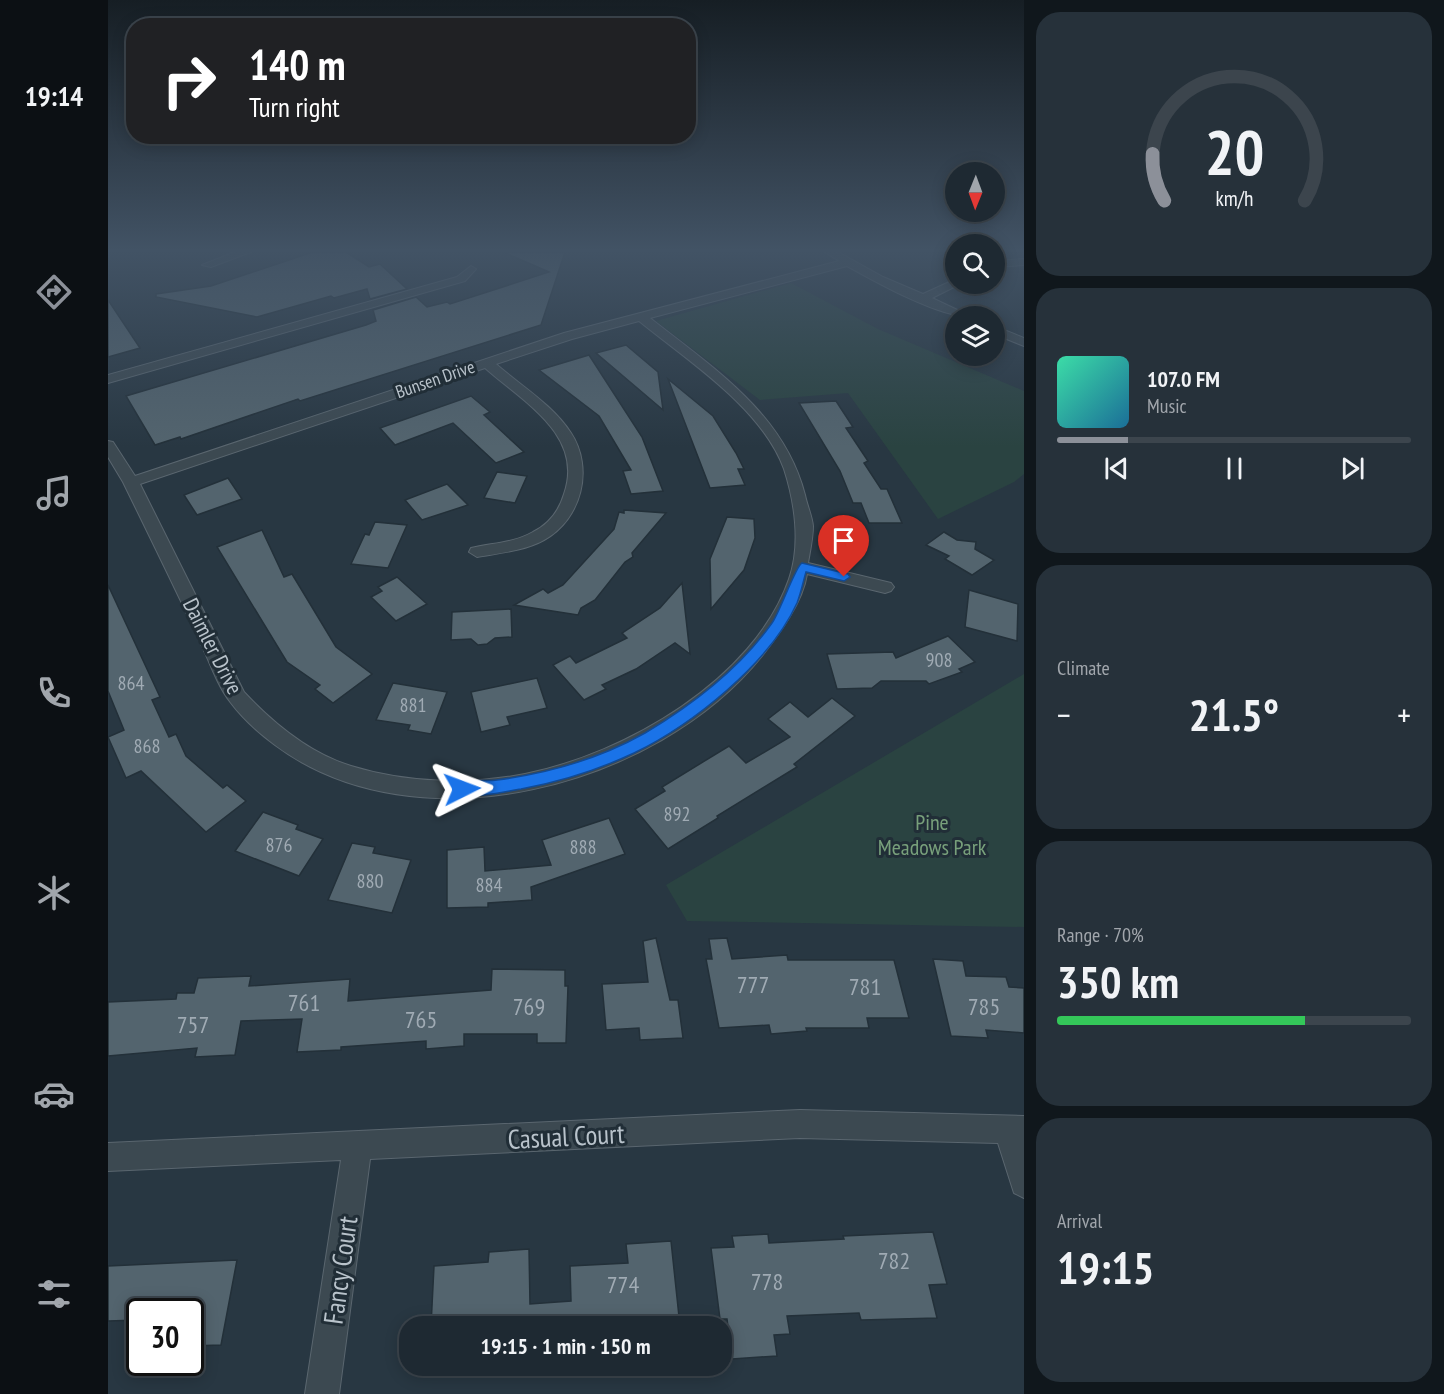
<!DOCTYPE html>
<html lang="en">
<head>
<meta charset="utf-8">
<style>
  body { margin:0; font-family:"PT Sans Narrow",sans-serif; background:#26313a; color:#f1f3f6; height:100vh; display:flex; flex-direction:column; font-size:22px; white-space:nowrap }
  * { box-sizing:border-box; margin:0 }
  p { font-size:20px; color:#a1a6ac }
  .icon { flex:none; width:33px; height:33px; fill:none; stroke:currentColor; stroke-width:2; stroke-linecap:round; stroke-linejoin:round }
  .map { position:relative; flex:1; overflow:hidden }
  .panel { display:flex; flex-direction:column; gap:12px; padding:12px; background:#10171c; width:420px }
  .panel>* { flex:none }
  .hud { position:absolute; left:18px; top:18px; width:570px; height:126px; border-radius:24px; box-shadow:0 3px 15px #0003,0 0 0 2px #3c454d; background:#202124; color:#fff; overflow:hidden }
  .needle { width:39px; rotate:181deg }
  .buttons { position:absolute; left:837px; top:162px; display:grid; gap:12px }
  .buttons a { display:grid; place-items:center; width:60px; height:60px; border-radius:50%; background:#1e2932; box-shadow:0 3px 15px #0003,0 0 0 2px #3c454d; font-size:30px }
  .speed { position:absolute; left:18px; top:1298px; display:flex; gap:12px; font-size:30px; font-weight:700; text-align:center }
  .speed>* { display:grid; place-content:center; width:78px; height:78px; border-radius:50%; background:#1e2932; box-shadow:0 3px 15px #0003,0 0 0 2px #3c454d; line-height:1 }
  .speed .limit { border:3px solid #111; border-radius:9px; background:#fff; color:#111 }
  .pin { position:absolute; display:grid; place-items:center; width:51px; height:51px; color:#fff; margin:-62px -26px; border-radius:50% 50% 50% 0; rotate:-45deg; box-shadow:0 0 6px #0007 }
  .pin .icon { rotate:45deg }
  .me { position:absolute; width:66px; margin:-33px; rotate:87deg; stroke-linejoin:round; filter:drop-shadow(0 0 4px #0008) }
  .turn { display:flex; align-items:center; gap:21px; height:126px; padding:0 24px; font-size:27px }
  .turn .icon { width:78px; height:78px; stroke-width:2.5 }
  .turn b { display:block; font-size:42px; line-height:51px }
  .big { font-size:45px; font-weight:800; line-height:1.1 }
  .panel .tile { flex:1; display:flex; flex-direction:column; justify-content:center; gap:9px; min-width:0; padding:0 21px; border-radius:24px; background:#26313a }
  .panel .dial { align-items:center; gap:0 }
  .dial svg { height:156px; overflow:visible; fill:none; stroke:#3c454d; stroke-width:7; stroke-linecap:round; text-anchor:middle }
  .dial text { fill:#f1f3f6; stroke:none }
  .song { display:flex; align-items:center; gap:18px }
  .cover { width:72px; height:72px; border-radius:9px; background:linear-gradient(135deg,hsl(160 70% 55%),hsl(200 70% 35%)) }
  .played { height:6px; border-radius:3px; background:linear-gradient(90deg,#8c9099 20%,#3c454d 20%) }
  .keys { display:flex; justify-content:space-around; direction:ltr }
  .heat { display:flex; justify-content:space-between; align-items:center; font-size:33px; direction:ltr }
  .charge { height:9px; border-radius:4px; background:linear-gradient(90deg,#34c759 70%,#3c454d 0) }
  .trip { position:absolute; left:291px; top:1316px; width:333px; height:60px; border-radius:24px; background:#1e2932; box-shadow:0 3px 15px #0003,0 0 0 2px #3c454d; font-weight:800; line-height:60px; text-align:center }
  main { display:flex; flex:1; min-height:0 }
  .tabs { display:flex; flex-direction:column; width:108px; justify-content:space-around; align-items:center; background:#0c1014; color:#a1a6ac }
  .tabs .icon { width:42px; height:42px }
  .tabs .current { color:#8c9099 }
  .tabs b { font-size:27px; color:#f1f3f6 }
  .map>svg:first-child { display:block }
  .green { fill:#2a4341 }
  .building { fill:#53646e; stroke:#233039; stroke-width:1.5 }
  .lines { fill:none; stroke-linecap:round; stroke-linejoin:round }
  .minor-casing { stroke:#5a666f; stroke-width:2 }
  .minor { fill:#3c4951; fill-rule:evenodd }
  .route { fill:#1a73e8; stroke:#114b97; stroke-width:1.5 }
  .labels { text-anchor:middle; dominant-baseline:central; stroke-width:6; stroke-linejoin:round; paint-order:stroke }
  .far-street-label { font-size:18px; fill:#b9c3cb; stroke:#212e37 }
  .number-label { font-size:20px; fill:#a0abb4 }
  .street-label { font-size:22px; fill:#b9c3cb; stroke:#212e37 }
  .park-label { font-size:22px; fill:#78a07b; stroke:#212e37 }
  .near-number-label { font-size:24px; fill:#a0abb4 }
  .near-street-label { font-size:27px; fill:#b9c3cb; stroke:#212e37 }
</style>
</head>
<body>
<main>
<nav class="tabs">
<b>19:14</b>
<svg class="icon current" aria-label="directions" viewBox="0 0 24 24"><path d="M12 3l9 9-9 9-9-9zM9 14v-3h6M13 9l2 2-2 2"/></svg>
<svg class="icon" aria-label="music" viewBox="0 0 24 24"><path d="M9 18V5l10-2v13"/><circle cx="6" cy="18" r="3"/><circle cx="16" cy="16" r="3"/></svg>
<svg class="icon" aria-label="phone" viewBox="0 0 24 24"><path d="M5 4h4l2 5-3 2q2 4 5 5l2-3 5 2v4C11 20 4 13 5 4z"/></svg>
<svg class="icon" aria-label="climate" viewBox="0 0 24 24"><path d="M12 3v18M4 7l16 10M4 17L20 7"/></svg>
<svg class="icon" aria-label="car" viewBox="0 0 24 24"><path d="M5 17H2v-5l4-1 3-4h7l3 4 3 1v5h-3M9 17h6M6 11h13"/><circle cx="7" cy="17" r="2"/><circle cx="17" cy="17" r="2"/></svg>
<svg class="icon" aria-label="filters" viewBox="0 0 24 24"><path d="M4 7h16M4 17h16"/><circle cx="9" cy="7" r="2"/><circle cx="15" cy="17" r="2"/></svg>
</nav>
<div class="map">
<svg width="916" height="1394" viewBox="0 0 916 1394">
  <rect width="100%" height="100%" fill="#283742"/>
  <g class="green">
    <polygon points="683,283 770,329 916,391 916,474 906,482 830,519 740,393 652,400 548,321"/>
    <polygon points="916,674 916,927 579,921 558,885"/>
  </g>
  <g class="building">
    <polygon points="205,252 238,252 261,267 272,264 299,289 262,299 259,289 226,298 223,296 149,317 48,297 48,294 103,286"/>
    <polygon points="395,252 457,252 433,325 192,401 190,399 73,439 72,437 47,445 18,396 258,325 268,321 265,310 308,297 319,307 339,302 342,304 441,272"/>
    <polygon points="0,300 32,348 0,357"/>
    <polygon points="518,345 550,372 555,410 488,353"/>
    <polygon points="481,355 534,437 555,491 523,494 515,471 523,470 491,416 431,370"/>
    <polygon points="560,379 605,416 628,453 636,469 630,469 637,485 602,488"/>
    <polygon points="363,396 382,412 376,415 416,452 388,463 345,423 287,445 272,428"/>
    <polygon points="728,401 745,427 738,428 760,461 756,463 773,489 779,489 794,523 761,523 753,503 745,503 732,471 691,403"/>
    <polygon points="389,472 419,476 407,503 376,498"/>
    <polygon points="120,478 134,499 89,515 76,495"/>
    <polygon points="339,484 360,505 314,520 297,500"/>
    <polygon points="516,510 558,513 524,553 525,557 517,562 487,600 473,608 470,615 406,605 435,589 440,593 455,585 506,529 511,512 516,513"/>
    <polygon points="619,517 646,519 647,538 636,570 603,609 602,559"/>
    <polygon points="267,522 299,525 280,568 243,564 257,534 261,535"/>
    <polygon points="154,530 176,577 184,574 228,647 264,674 225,703 207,689 212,685 179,662 109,547"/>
    <polygon points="836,532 849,540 868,542 867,549 886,560 864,575 837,559 841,556 818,545"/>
    <polygon points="289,577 319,604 288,621 263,597 274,591 270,587"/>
    <polygon points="574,583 582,654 567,643 528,669 494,685 498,689 476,700 445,665 462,656 468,663 519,638 514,633 552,608"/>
    <polygon points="0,585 52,697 44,700 61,737 68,734 78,756 115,788 119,785 138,801 98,832 33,771 18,778 0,737 16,730 0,691"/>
    <polygon points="861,590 910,604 909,641 857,627"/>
    <polygon points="403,609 404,637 387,638 379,644 370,645 363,639 343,640 344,612"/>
    <polygon points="840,636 867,662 851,669 854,672 821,684 818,681 773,681 764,688 729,689 719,654 785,652 788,658"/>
    <polygon points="429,678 439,708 399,717 402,725 373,732 363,692"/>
    <polygon points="285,683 339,692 323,734 300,730 302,725 268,720"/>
    <polygon points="724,698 747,716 686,764 689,767 609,816 610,818 560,849 527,809 557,791 554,787 621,746 638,763 682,737 660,719 682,702 700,717"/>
    <polygon points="155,812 190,825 188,829 215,839 191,876 127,851"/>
    <polygon points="501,818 517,854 423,887 424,900 380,903 380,907 339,908 339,850 376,847 377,871 443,865 434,840"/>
    <polygon points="244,843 267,847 265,853 303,860 284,913 220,900"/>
    <polygon points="548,938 562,1000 570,1000 575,1038 532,1040 531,1028 498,1030 494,984 540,982 535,941"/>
    <polygon points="619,938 624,959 679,955 680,960 786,960 801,1018 759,1018 761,1028 698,1028 699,1031 663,1034 661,1025 611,1028 598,959 604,959 601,939"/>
    <polygon points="825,959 855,961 858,976 898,977 901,987 916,988 916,1033 878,1030 880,1038 843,1036"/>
    <polygon points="384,969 457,970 457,986 460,986 458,1043 429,1043 429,1034 356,1034 356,1046 318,1049 318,1041 233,1047 233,1050 189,1052 194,1019 133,1021 127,1055 87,1057 89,1048 0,1056 0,1002 68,999 69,993 86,993 90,978 143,976 141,986 242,979 240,1001 383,990"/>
    <polygon points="825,1232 839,1284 821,1285 829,1318 753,1320 751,1313 679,1316 682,1334 666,1335 669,1356 624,1359 619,1319 612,1319 603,1248 626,1247 624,1236 660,1234 661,1243 736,1239 735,1236"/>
    <polygon points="563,1241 572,1326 323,1326 326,1266 380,1262 381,1252 421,1249 422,1304 463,1301 462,1266 520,1263 518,1244"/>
    <polygon points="129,1260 113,1345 82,1346 82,1311 32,1311 32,1320 0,1321 0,1266"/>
  </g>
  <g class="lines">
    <defs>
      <g id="minor">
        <polygon points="127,252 143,252 103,267 94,265"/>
        <path d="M717 252H730L775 277 815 294 848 279V284H852L824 298 862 316C834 319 766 281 739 266L542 318C604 367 676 413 697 495 699 505 704 516 705 526 705 538 702 551 700 563L783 583 786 587 783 591 777 593 699 574C695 602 671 634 654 656 549 787 309 851 167 745 152 734 135 719 123 703 108 684 100 657 89 635 65 584 40 533 15 482L0 457V441L5 442 27 476 456 333 731 261ZM531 321C580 361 654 408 676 469 687 503 693 545 681 579 646 680 517 754 417 774 361 785 298 783 243 766 201 753 166 724 136 692L32 484 377 368C414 401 477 435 456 494 451 511 441 524 425 532 406 543 384 543 363 548L361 552 369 557C391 553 416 551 436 540 474 519 486 468 463 433 445 405 413 386 388 364L464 339Z"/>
        <polygon points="916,259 916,265 886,267 886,261"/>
        <polygon points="363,266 368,269 357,281 0,383 0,375 349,277"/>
        <polygon points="886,326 916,338 916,346 886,334"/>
        <polygon points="692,1110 916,1116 916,1198 906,1193 890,1143 692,1138 262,1159 231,1394 197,1394 233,1160 0,1171 0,1143"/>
      </g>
    </defs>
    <use href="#minor" class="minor-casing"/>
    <use href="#minor" class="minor"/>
  </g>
  <linearGradient id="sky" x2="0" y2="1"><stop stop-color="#161e24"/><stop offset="0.56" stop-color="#425365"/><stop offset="1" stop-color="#425365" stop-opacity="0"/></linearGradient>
  <rect width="916" height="447" fill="url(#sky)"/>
  <path class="route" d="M694 563 740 574 742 577 736 581 698 572C695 582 693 593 689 603 662 663 584 725 526 753 490 770 451 782 413 789 394 792 367 799 349 793L347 789C352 777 378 782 389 780 442 773 491 759 537 733 584 705 632 668 664 623 672 612 688 565 694 563Z"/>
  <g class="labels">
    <g class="far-street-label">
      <text transform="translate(327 379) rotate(-19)">Bunsen Drive</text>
    </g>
    <g class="number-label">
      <text x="831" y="660">908</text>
      <text x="23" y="683">864</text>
      <text x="305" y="705">881</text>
      <text x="39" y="746">868</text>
      <text x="569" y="814">892</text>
      <text x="171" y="845">876</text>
      <text x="475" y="847">888</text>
      <text x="262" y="881">880</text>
      <text x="381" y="885">884</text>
    </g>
    <g class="street-label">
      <text transform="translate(105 646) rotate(63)">Daimler Drive</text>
    </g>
    <g class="park-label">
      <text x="824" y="822">Pine<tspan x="824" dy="25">Meadows Park</tspan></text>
    </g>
    <g class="near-number-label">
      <text x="645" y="984">777</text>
      <text x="757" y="986">781</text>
      <text x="196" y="1002">761</text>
      <text x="421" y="1006">769</text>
      <text x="876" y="1006">785</text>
      <text x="313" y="1019">765</text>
      <text x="85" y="1024">757</text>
      <text x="786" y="1260">782</text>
      <text x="659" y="1281">778</text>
      <text x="515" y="1284">774</text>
    </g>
    <g class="near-street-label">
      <text transform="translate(458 1136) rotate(-3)">Casual Court</text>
      <text transform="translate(232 1270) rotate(-82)">Fancy Court</text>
    </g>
  </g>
</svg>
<div class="buttons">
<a><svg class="needle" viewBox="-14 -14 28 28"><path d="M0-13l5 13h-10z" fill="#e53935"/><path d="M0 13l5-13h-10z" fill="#a1a6ac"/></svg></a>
<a><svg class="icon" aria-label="search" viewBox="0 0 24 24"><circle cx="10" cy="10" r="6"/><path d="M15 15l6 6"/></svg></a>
<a><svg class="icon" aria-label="layers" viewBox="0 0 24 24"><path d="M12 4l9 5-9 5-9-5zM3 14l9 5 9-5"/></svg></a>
</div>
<div class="speed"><div class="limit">30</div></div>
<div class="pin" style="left:736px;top:577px;background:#d93025"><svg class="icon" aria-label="arrive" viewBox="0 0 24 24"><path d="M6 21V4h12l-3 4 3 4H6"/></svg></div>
<svg class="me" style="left:354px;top:789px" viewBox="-20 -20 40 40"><path d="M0-17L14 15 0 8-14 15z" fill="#1a73e8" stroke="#fff" stroke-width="4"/></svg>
<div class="trip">19:15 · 1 min · 150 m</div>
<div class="hud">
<div class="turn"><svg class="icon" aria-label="right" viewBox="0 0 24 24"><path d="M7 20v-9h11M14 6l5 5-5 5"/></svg><div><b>140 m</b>Turn right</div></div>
</div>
</div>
<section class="panel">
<div class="tile dial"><svg viewBox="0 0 100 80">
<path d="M14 69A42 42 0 1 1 86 69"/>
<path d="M14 69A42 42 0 0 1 8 45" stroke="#8c9099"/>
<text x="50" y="56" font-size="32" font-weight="700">20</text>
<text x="50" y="72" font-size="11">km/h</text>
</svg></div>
<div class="tile">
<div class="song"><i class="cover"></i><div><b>107.0 FM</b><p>Music</p></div></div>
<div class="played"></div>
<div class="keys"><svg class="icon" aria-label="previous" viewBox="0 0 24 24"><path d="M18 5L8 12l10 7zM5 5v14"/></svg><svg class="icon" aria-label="pause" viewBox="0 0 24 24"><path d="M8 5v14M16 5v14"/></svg><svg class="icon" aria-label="next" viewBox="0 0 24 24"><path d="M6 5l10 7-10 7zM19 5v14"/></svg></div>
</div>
<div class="tile"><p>Climate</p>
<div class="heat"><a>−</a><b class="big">21.5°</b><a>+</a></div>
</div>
<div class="tile"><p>Range · 70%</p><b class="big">350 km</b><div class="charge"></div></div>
<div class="tile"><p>Arrival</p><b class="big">19:15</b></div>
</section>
</main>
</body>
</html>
